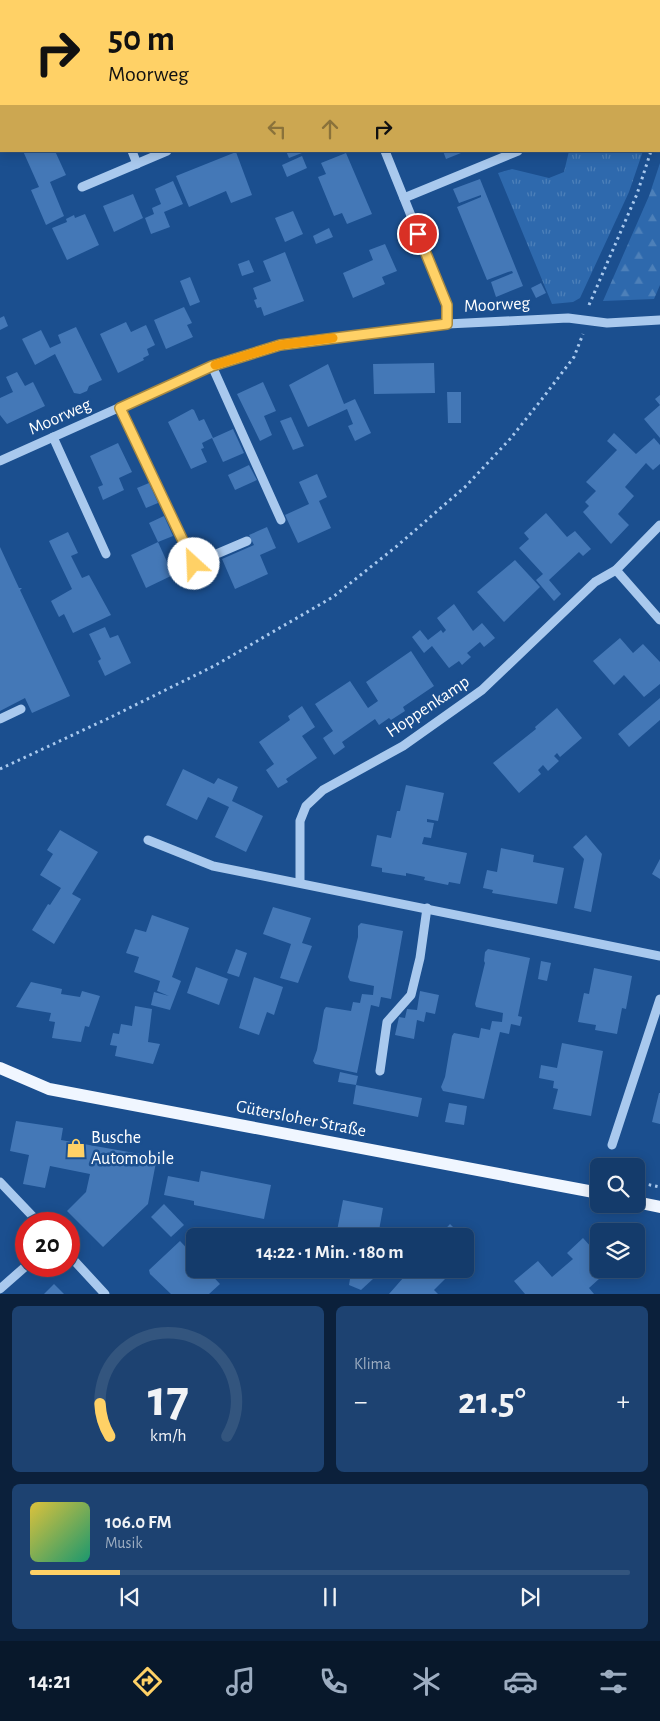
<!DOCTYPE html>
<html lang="de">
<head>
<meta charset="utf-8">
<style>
  body { margin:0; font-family:"Alegreya Sans",sans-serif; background:#1d4271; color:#f1f3f6; height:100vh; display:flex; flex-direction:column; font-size:19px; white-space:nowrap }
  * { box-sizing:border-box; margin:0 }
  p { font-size:16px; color:#9dadc1 }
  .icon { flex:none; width:28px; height:28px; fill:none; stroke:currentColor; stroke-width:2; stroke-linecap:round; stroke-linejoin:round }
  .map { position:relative; height:1294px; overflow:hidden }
  .panel { display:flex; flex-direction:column; gap:12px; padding:12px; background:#0b203b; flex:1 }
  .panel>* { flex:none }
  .hud { position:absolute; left:0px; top:0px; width:660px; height:152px; box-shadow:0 2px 12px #0003,0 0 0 1px #33557e; background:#ffd166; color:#111; overflow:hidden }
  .tools { position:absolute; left:590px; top:1158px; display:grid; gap:10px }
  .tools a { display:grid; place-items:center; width:55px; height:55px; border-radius:8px; background:#143b6b; box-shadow:0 2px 12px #0003,0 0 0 1px #33557e; font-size:25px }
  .speed { position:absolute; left:15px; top:1212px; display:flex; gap:10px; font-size:25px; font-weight:700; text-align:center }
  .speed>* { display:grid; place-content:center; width:65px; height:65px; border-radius:50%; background:#143b6b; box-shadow:0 2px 12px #0003,0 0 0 1px #33557e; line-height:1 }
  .speed .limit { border:8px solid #d22; background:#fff; color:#111 }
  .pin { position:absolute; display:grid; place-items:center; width:42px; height:42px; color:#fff; margin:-21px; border:2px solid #fff; border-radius:50%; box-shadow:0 1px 5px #0007 }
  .me { position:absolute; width:55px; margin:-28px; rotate:335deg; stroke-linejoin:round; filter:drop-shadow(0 0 4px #0008) }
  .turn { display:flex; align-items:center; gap:18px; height:105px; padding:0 25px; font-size:22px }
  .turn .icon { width:65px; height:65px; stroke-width:2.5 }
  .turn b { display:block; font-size:35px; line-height:42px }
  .lanes { display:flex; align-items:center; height:48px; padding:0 25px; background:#0003; justify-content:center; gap:25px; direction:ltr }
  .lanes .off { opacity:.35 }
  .big { font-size:38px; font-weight:600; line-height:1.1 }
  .panel .tile { flex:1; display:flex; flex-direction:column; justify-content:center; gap:8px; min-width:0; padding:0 18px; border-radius:8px; background:#1d4271 }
  .panel .dial { align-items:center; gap:0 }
  .dial svg { height:130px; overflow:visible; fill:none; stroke:#33557e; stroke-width:7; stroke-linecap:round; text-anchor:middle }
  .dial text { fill:#f1f3f6; stroke:none }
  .song { display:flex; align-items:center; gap:15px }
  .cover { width:60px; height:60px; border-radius:8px; background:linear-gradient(135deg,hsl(50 70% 55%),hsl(160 70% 35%)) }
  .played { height:5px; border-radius:2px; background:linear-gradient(90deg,#ffd166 15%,#33557e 15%) }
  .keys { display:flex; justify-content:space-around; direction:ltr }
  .heat { display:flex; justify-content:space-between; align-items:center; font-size:28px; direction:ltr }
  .panel .tiles { flex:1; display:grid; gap:12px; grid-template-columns:1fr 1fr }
  .tile:last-child { grid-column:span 2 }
  .trip { position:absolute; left:186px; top:1228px; width:288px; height:50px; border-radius:8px; background:#143b6b; box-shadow:0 2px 12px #0003,0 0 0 1px #33557e; font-weight:600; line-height:50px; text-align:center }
  .dock { display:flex; height:80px; justify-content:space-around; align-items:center; background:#08182b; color:#9dadc1 }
  .dock .icon { width:35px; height:35px }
  .dock .on { color:#ffd166 }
  .dock b { font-size:22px; color:#f1f3f6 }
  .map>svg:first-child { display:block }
  .grass { fill:url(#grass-tufts) }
  .forest { fill:url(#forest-firs) }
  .building { fill:#4478b7 }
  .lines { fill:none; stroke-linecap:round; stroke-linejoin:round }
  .path { stroke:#a9c9ee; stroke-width:3; stroke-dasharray:2.5 4; stroke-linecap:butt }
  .minor { stroke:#a9c9ee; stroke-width:9 }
  .major { stroke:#f0f6ff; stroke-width:12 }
  .route-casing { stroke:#a68842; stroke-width:12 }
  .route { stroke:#ffd166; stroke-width:9 }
  .slow { stroke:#f59e0b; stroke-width:9 }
  .labels { text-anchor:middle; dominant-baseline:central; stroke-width:5; stroke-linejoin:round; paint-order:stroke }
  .street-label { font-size:18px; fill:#fff; stroke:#1b4f8f }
  .poi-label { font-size:18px; fill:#fff; stroke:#1b4f8f; text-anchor:start }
</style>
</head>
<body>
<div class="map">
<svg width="660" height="1294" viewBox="0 0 660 1294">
  <defs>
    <pattern id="grass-tufts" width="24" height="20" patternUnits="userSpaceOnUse" patternTransform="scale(1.25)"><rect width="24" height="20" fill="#2e69ad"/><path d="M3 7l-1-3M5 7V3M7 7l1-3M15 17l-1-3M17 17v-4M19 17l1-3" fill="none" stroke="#4d80b9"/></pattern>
    <pattern id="forest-firs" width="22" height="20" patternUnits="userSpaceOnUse" patternTransform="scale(1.25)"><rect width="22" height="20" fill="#2e69ad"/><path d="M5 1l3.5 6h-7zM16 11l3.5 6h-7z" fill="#4d80b9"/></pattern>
  </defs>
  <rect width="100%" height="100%" fill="#1b4f8f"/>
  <polygon class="grass" points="569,151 643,151 629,192 580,298 573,302 552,304 498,173 512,169 549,178 564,172"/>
  <polygon class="forest" points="660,163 660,285 654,299 603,301 649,196"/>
  <g class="building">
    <polygon points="23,151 55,151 66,175 50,182 64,216 46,225 31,190 39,187"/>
    <polygon points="286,151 307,151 289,158"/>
    <polygon points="443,151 466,151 446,159"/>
    <polygon points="236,152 252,195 231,203 226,191 189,207 176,176"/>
    <polygon points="346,153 372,214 347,224 342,213 334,216 318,177 326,174 321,163"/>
    <polygon points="302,156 307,168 287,177 282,165"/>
    <polygon points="480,179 523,286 496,297 491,282 513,273 512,271 508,272 487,280 457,207 481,197 481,195 459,203 453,189"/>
    <polygon points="173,181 183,204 164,212 170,227 151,234 145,218 154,214 152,208 161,204 155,189"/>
    <polygon points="133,194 143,218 114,232 103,206"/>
    <polygon points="293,211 303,234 285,242 275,218"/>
    <polygon points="85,214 99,245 67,260 52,228 67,222 66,219 74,215 75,218"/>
    <polygon points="329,228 333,237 316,244 313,236"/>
    <polygon points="385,244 397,271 382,277 385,284 353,298 343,273 373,260 369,250"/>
    <polygon points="285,252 304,301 264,316 261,307 257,308 254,300 257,299 253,288 271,281 263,261"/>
    <polygon points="249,260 254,272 242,276 238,264"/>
    <polygon points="190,277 200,302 190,306 180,281"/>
    <polygon points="541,283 546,293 536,298 531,288"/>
    <polygon points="184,307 192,323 187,325 193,337 166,349 154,320"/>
    <polygon points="4,316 8,326 0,330 0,318"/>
    <polygon points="126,322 131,332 146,325 155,345 147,349 149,355 143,358 144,360 118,373 100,334"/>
    <polygon points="76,327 102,380 89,386 87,391 80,394 74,393 55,354 35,365 22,339 41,330 50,348 61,343 58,335"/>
    <polygon points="434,363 435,393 374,394 373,364"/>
    <polygon points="328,364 344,404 355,399 371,433 355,441 348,426 353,424 347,409 308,427 289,385"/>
    <polygon points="17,372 25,386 33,382 45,406 7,424 0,415 0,398 13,392 6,377"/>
    <polygon points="263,382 276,411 264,416 272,435 260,441 237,394"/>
    <polygon points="447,392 461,392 461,423 448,423"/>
    <polygon points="660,395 660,438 644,419 660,405 655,399"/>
    <polygon points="192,409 194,410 199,421 204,419 213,438 233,429 244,453 223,462 212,438 202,443 204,448 201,449 207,462 191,469 168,422"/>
    <polygon points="291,417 304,446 293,450 280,421"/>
    <polygon points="614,433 636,454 654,438 660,445 660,464 653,470 646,463 625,487 634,496 618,514 629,525 611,544 583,512 589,506 585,502 596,491 586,482 617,450 607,441"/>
    <polygon points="118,443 132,472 119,478 124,490 103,500 98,487 103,485 90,456"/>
    <polygon points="249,465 257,480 235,490 228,475"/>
    <polygon points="317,474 327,497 319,501 331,528 298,543 285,515 309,504 299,482"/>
    <polygon points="149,483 158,503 146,508 137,488"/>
    <polygon points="546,513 567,537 575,531 591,549 583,556 579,552 549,580 561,594 554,601 536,580 543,574 519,548 529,539 524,533"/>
    <polygon points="164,516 173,536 158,542 149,523"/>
    <polygon points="267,527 276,548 260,555 268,574 235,589 222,559 254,545 249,535"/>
    <polygon points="68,532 78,553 71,556 82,578 89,575 111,615 73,633 64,614 59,617 51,601 72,589 49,541"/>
    <polygon points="158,542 173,575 146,588 131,555"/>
    <polygon points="0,547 19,588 22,588 20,590 70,696 32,713 25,698 0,711"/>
    <polygon points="515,560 540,587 504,622 477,592"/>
    <polygon points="454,604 473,631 482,623 495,638 484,647 480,642 467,653 471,657 462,665 459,661 449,668 432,646 424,653 412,637 420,630 428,640 441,630 443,633 446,630 437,618"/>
    <polygon points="105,627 110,638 118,635 131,663 105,676 98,661 101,659 89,634"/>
    <polygon points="620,638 633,653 643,644 660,662 660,684 644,697 624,675 614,685 593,661"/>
    <polygon points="411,651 434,686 403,707 405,711 391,720 389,718 379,725 375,719 342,742 345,747 334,755 323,738 333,731 315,704 350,681 368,708 378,701 366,682"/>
    <polygon points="660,698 660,720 629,747 618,734"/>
    <polygon points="302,706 315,727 302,736 317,758 286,779 288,782 278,788 266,770 274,764 259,742 290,720 288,716"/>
    <polygon points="557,708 582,738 560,757 557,753 554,756 559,761 548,771 543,765 538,770 541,774 519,793 493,763 536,729 535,727"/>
    <polygon points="183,769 214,784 218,778 238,787 232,801 263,816 246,852 215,837 229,807 208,797 197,820 166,805"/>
    <polygon points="406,785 444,793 438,821 427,819 427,822 434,823 431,838 424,837 422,844 467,853 460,884 449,882 448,885 424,880 425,877 406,873 406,876 382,872 382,868 371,866 377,835 391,838 397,811 400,811"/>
    <polygon points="60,830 98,852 72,894 81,899 54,944 32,930 48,904 50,905 61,888 40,875 53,854 47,850"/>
    <polygon points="586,835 602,854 591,912 574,908 584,859 573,847"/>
    <polygon points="501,848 534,855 533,862 564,868 557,904 492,893 493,890 483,888 487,870 497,872"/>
    <polygon points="660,859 660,879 652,874"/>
    <polygon points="273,907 311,918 302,943 312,946 298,983 280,978 291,944 263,934"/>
    <polygon points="152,915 189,928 172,977 181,981 170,1010 151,1005 154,992 169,996 157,991 160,981 134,972 139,957 126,953 135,929 146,932"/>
    <polygon points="361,923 403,931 391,999 381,997 379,1007 371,1005 357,1073 315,1064 313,1061 317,1050 324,1010 326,1007 351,1011 353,1002 360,1003 362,994 373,995 374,986 350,981 348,977 358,937 358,926"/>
    <polygon points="236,949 247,953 239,977 227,973"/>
    <polygon points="488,949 530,958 518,1016 522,1017 520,1026 511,1024 509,1034 500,1032 484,1099 443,1091 441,1087 445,1077 452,1036 454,1033 479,1038 481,1028 490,1030 492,1021 502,1022 503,1013 476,1007 475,1004 485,963 484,961 485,952"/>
    <polygon points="541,961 551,963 547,981 538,979"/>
    <polygon points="196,967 228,979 219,1005 187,993"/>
    <polygon points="594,968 632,976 626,1009 622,1008 617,1034 595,1030 596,1025 578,1022 584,993 589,994"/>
    <polygon points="254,977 283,987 274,1015 267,1012 259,1035 239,1028"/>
    <polygon points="31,982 62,989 61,994 80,997 82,991 100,996 89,1027 85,1026 81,1042 52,1038 55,1022 49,1021 51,1013 16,1007"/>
    <polygon points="420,991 439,995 435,1014 426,1012 424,1022 417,1020 414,1039 395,1035 399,1017 405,1018 407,1009 417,1010"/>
    <polygon points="135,1006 152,1009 148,1042 160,1044 153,1064 115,1056 117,1046 110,1045 113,1033 119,1034 121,1024 132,1026"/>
    <polygon points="562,1043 603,1051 591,1116 553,1109 558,1089 553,1088 554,1081 539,1078 541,1065 557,1068"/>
    <polygon points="340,1072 358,1076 356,1085 422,1098 418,1117 353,1104 356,1085 338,1082"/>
    <polygon points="659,1093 660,1093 660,1124 652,1122"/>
    <polygon points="449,1103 467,1106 464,1125 445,1122"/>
    <polygon points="16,1121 63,1128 61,1140 157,1157 148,1204 103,1247 67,1211 86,1192 90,1174 50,1166 45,1188 23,1184 29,1155 10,1151"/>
    <polygon points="201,1171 271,1185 264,1219 194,1205 194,1201 164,1195 168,1176 199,1182"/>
    <polygon points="343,1200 383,1208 378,1236 336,1236"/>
    <polygon points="164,1204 184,1225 171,1237 151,1217"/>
    <polygon points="450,1224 462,1236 439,1236"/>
    <polygon points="583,1238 592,1248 597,1244 599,1246 599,1269 610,1269 589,1288 594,1294 525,1294 514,1281 538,1261 552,1277 573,1259 567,1253"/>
    <polygon points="465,1239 475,1249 465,1259"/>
    <polygon points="180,1241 195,1257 195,1269 206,1269 220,1284 209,1294 171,1294 150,1274 149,1270"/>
    <polygon points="411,1269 455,1269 434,1290 438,1294 389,1294"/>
    <polygon points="351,1273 374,1278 361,1290 349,1285"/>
    <polygon points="54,1284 64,1294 44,1294"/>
  </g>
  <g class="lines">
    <g class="path">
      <polyline points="659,126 660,122"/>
      <polyline points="589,305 637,194 651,151"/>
      <polyline points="0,769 107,719 214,666 333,597 397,546 466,486 510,439 542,399 574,357 583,334"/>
      <polyline points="606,1166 609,1158"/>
      <polyline points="636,1182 660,1187"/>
    </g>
    <g class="minor">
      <polyline points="71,0 72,1"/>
      <polyline points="322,0 322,1"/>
      <polyline points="132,151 137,164"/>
      <polyline points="385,151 447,305 447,324"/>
      <polyline points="82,187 167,151"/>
      <polyline points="404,198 518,151"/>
      <polyline points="212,366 281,520"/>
      <polyline points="120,407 193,564 247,541"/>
      <polyline points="53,437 106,554"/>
      <polyline points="0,461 212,366 279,345 447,324 568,318 607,323 660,320"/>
      <polyline points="616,570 660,620"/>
      <polyline points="0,719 21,709"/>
      <polyline points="148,840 213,866 660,956"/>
      <polyline points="300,882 300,821 306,806 323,790 403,746 482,690 595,582 616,570 660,525"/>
      <polyline points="380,1071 387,1022 411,995 420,958 427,908"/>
      <polyline points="612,1145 660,999"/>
      <polyline points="0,1182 40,1224"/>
      <polyline points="69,1255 105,1294"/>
      <polyline points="0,1289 26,1266"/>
    </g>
    <g class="major">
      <polyline points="0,1068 49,1089 599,1193"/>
      <polyline points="636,1202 660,1207"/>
    </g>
  </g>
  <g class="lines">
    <defs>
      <polyline id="route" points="194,564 120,408 212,366 280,345 447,324 447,305 418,234"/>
    </defs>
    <use href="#route" class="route-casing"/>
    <use href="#route" class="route"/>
    <polyline class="slow" points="215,365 280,345 333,338"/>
  </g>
  <defs>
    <symbol id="shop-bare" viewBox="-9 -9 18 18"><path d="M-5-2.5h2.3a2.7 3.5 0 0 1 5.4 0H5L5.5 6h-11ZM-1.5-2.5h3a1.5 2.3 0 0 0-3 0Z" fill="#ffd166" stroke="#1b4f8f" stroke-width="2.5" paint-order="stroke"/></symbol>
  </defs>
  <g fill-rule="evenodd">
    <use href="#shop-bare" x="62" y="1134" width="28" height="28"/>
  </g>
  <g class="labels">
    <g class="street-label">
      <text transform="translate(497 305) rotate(-3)">Moorweg</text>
      <text transform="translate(60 417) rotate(-24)">Moorweg</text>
      <text transform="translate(428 707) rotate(-34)">Hoppenkamp</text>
      <text transform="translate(301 1119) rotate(11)">Gütersloher Straße</text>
    </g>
    <g class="poi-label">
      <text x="91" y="1138">Busche<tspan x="91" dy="21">Automobile</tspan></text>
    </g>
  </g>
</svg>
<div class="tools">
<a><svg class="icon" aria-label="search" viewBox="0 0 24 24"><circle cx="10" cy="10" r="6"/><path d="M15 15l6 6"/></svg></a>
<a><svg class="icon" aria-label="layers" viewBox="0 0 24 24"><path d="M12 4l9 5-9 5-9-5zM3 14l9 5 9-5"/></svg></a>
</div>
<div class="speed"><div class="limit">20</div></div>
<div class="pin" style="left:418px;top:234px;background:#d93025"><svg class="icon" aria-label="arrive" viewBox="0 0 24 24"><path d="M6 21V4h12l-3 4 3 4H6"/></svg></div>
<svg class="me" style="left:194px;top:564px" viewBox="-20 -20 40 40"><circle r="19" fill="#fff"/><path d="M0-13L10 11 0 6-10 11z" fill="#ffd166"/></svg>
<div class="trip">14:22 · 1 Min. · 180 m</div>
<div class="hud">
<div class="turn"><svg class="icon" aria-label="right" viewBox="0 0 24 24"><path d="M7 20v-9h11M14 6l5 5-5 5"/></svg><div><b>50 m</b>Moorweg</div></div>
<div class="lanes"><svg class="icon off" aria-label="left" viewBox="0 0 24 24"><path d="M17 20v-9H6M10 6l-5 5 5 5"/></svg><svg class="icon off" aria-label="ahead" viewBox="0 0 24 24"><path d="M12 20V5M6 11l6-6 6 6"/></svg><svg class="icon" aria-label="right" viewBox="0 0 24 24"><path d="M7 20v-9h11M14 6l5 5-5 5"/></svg></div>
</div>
</div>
<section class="panel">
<div class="tiles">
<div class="tile dial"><svg viewBox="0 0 100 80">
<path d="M14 69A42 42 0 1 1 86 69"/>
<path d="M14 69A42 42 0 0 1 8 49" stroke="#ffd166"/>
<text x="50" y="56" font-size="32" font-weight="700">17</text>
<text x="50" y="72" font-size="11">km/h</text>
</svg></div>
<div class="tile"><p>Klima</p>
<div class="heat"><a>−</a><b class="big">21.5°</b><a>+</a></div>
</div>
<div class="tile">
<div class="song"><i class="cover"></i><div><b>106.0 FM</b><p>Musik</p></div></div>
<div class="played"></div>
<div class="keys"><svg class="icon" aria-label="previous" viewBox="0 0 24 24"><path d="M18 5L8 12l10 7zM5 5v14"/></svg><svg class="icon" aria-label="pause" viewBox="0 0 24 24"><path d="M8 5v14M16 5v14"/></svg><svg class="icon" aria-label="next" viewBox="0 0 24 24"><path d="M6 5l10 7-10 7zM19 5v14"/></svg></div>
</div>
</div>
</section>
<nav class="dock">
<b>14:21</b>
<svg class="icon on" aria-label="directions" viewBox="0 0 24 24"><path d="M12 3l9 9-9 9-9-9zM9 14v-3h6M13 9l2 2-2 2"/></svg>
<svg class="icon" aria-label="music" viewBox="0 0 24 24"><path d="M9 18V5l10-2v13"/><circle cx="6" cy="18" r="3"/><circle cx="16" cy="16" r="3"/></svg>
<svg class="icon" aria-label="phone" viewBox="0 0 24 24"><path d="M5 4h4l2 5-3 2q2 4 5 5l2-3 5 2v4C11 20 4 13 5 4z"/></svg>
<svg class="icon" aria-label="climate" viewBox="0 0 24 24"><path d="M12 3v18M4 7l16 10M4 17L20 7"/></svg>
<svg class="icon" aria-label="car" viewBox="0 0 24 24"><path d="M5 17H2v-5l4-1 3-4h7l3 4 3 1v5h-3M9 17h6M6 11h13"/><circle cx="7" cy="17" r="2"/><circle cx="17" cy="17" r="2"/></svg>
<svg class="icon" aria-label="filters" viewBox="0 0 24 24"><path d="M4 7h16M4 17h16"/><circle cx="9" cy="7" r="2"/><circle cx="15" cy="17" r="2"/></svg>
</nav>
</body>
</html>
